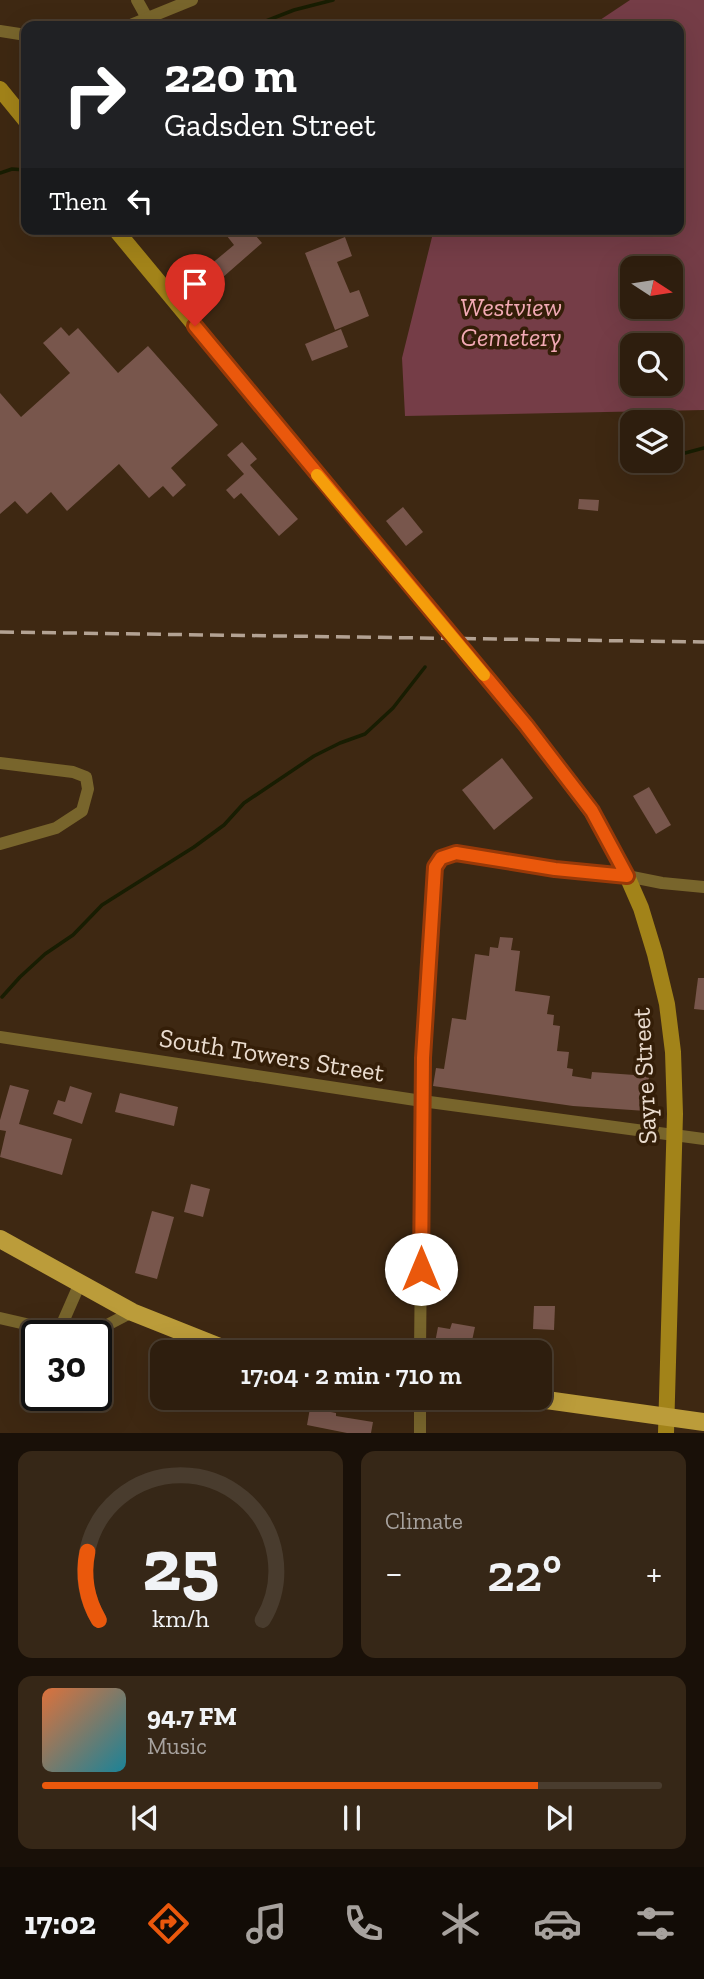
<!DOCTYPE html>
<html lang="en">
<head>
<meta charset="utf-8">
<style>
  body { margin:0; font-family:"Zilla Slab",serif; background:#362717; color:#f1f3f6; height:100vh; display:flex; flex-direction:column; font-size:26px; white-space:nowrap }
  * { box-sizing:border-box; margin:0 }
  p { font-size:23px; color:#a7a29e }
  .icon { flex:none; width:38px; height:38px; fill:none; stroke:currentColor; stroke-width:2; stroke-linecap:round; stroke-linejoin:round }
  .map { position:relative; height:1433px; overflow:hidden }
  .drawer { display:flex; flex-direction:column; gap:18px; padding:18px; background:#191008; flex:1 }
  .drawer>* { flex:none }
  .hud { position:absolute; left:21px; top:21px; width:663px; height:214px; border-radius:14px; box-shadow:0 7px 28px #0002,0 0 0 2px #493c2e; background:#202124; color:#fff; overflow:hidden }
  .needle { width:46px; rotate:102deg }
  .fabs { position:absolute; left:620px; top:256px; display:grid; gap:14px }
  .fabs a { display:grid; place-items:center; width:63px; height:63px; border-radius:14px; background:#2e1e0e; box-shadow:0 7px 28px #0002,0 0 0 2px #493c2e; font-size:35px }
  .speed { position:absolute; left:21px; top:1320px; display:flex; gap:14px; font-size:35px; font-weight:700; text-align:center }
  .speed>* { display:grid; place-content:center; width:91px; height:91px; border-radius:50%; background:#2e1e0e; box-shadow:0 7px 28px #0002,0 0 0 2px #493c2e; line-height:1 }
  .speed .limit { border:4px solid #111; border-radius:10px; background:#fff; color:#111 }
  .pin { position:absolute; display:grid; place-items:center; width:60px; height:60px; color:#fff; margin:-72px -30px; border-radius:50% 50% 50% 0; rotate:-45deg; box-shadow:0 0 7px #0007 }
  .pin .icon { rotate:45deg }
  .me { position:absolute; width:77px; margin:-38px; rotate:0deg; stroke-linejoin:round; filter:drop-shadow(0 0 5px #0008) }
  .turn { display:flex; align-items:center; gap:24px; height:147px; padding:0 28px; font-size:32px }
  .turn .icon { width:91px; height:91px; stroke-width:2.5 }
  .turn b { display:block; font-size:49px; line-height:60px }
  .then { display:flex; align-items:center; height:66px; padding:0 28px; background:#0003; gap:14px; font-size:26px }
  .big { font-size:52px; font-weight:600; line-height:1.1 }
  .drawer .card { flex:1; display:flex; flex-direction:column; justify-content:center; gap:10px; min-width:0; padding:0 24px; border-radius:14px; background:#362717 }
  .drawer .dial { align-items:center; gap:0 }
  .dial svg { height:182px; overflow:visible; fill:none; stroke:#493c2e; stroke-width:7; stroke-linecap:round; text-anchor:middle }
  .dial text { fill:#f1f3f6; stroke:none }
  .song { display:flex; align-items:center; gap:21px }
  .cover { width:84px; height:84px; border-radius:10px; background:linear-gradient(135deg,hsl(20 70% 55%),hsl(190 70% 35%)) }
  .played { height:7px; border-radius:4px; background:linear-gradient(90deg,#ea580c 80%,#493c2e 80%) }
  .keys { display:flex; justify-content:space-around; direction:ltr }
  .heat { display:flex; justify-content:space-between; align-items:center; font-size:38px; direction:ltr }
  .drawer .tiles { flex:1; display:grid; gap:18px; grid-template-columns:1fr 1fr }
  .card:last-child { grid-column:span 2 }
  .trip { position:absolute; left:150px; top:1340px; width:402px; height:70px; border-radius:14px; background:#2e1e0e; box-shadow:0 7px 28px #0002,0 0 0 2px #493c2e; font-weight:600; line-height:70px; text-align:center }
  .tab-bar { display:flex; height:112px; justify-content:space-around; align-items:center; background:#120c06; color:#a7a29e }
  .tab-bar .icon { width:49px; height:49px }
  .tab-bar .selected { color:#ea580c }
  .tab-bar b { font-size:32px; color:#f1f3f6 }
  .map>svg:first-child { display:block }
  .green { fill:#753d47; fill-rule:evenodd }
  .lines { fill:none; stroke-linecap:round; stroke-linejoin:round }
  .stream { stroke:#181d02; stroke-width:3.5 }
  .building { fill:#78564c }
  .minor { stroke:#78652c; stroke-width:12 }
  .secondary { stroke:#a28319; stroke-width:16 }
  .primary { stroke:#bb9c3a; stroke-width:18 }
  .rail { stroke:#b3a293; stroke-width:3.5; stroke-dasharray:14 7; stroke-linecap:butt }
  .route-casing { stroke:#983908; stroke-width:18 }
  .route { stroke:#ea580c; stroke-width:12 }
  .slow { stroke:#f59e0b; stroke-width:12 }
  .labels { text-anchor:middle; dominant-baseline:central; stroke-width:7; stroke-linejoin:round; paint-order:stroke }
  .park-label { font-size:26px; font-style:italic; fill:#f2a9b4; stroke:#341e08 }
  .street-label { font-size:26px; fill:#eadccf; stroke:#341e08 }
</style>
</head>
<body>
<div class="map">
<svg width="704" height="1433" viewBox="0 0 704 1433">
  <rect width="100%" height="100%" fill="#3e2812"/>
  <path class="green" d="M630 0H704V410L405 416 402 358 434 229H679V26H591ZM632 268H670V306H632ZM632 345H670V383H632Z"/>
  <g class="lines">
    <g class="stream">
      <polyline points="253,26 294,10 333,0"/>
      <polyline points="0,173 12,169 26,170"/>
      <polyline points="670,457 704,448"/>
      <polyline points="2,997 20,977 45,954 73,935 102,905 194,847 224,825 244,803 314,756 340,743 365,734 393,708 425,667"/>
    </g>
  </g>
  <g class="building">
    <polygon points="235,229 250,229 262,243 222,278 210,265 234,245 227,236"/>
    <polygon points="345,237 352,256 337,262 350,293 359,290 369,316 335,330 305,253"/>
    <polygon points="61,327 69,336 78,328 118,373 148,346 218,425 171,468 186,485 173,497 163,486 149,498 119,464 67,511 51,492 27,514 15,501 0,514 0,393 21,417 70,373 43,343"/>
    <polygon points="341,329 348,347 312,361 305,344"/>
    <polygon points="242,442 257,459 250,465 298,519 279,536 241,493 234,499 226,490 244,474 227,455"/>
    <polygon points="579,499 599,500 598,511 578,509"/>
    <polygon points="403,507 423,532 406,546 386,521"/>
    <polygon points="502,758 533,798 494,830 462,790"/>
    <polygon points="649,787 671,825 656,834 633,796"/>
    <polygon points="500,937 513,938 511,950 520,951 515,991 550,996 547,1014 554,1015 553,1025 560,1026 557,1051 569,1052 567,1068 573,1069 572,1076 591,1079 592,1072 649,1076 646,1111 573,1106 433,1086 436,1068 444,1069 452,1018 466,1020 475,954 489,956 490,947 498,948"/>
    <polygon points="698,978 704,978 704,1010 694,1009"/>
    <polygon points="10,1085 29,1090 19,1124 72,1139 62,1175 0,1157 6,1131 0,1130 0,1120"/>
    <polygon points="70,1086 92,1093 82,1124 53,1114 58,1100 65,1102"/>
    <polygon points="120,1093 178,1107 174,1126 115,1112"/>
    <polygon points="191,1184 210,1189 203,1217 184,1212"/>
    <polygon points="152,1211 174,1217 157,1279 135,1273"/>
    <polygon points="534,1306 555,1306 554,1330 533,1329"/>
    <polygon points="452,1323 475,1327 470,1350 449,1346 448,1353 433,1353 438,1327 450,1329"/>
    <polygon points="310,1408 336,1413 336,1416 373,1422 371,1433 347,1433 307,1425"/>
  </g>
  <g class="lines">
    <g class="minor">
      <polyline points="137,0 147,18"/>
      <polyline points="128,26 192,0"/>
      <polyline points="0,31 26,35"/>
      <polyline points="0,763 73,772 86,777 88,789 82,811 56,828 0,844"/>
      <polyline points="0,1037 422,1101 704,1139"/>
      <polyline points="0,1318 74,1335 86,1335"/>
      <polyline points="59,1331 80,1283"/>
      <polyline points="88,1335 132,1312"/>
      <polyline points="420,1353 423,1058 435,868 441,858 456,853 555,869 627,876 662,883 704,887"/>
      <polyline points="420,1398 420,1433"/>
    </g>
    <g class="secondary">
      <polyline points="0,89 26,121"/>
      <polyline points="115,229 526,725 592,812 627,876 641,908 655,954 667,1004 673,1052 675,1114 666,1433"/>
    </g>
    <g class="primary">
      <polyline points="0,1239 132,1312 235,1353"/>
      <polyline points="532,1398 704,1422"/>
    </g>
    <polyline class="rail" points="0,632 704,642"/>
  </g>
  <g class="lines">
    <defs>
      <polyline id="route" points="195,326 526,725 592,811 627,876 555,869 456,853 441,858 435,867 423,1058 421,1269"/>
    </defs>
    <use href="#route" class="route-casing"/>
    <use href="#route" class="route"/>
    <polyline class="slow" points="317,475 484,675"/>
  </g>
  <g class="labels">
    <g class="park-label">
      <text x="511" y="307">Westview<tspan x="511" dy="30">Cemetery</tspan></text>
    </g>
    <g class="street-label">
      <text transform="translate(272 1055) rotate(9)">South Towers Street</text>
      <text transform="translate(644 1076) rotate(-93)">Sayre Street</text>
    </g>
  </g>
</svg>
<div class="fabs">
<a><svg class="needle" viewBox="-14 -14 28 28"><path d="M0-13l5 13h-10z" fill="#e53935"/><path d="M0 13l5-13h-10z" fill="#a7a29e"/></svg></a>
<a><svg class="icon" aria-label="search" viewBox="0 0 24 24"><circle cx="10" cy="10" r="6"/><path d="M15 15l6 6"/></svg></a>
<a><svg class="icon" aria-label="layers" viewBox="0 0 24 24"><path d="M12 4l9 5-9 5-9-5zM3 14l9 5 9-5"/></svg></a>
</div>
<div class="speed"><div class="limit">30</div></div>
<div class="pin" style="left:195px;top:326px;background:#d93025"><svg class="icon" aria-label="arrive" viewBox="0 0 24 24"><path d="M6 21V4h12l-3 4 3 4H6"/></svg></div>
<svg class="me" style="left:421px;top:1269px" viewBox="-20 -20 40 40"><circle r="19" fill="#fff"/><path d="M0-13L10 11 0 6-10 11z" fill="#ea580c"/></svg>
<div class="trip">17:04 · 2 min · 710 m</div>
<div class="hud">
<div class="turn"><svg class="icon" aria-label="right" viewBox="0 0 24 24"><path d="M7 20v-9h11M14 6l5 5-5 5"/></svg><div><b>220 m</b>Gadsden Street</div></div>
<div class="then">Then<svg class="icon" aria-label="left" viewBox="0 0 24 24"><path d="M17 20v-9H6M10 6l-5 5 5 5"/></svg></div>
</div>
</div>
<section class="drawer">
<div class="tiles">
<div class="card dial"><svg viewBox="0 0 100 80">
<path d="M14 69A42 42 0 1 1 86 69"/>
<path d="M14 69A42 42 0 0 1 9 39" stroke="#ea580c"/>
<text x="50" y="56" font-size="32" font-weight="700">25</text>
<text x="50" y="72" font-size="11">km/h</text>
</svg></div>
<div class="card"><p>Climate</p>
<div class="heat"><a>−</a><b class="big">22°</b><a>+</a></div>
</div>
<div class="card">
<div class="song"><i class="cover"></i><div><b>94.7 FM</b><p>Music</p></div></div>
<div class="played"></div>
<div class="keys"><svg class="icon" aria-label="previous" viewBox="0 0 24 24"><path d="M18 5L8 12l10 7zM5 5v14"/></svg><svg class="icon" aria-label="pause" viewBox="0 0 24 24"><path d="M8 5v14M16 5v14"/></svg><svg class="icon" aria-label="next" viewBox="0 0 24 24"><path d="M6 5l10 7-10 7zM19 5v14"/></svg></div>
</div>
</div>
</section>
<nav class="tab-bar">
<b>17:02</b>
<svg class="icon selected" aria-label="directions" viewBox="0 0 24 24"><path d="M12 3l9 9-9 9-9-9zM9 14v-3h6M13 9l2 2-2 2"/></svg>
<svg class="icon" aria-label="music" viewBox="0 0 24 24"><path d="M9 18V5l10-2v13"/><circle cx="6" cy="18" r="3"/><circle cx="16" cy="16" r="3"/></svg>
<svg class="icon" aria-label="phone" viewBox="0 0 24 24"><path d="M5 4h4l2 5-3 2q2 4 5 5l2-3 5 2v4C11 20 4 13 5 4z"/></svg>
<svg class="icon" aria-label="climate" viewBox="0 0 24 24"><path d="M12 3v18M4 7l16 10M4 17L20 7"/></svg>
<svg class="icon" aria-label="car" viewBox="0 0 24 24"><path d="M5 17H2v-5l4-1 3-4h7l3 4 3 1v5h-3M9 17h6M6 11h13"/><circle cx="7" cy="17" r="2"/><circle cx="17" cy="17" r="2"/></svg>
<svg class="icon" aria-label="filters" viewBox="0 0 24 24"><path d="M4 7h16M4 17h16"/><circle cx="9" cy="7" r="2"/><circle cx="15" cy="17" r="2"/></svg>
</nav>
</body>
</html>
